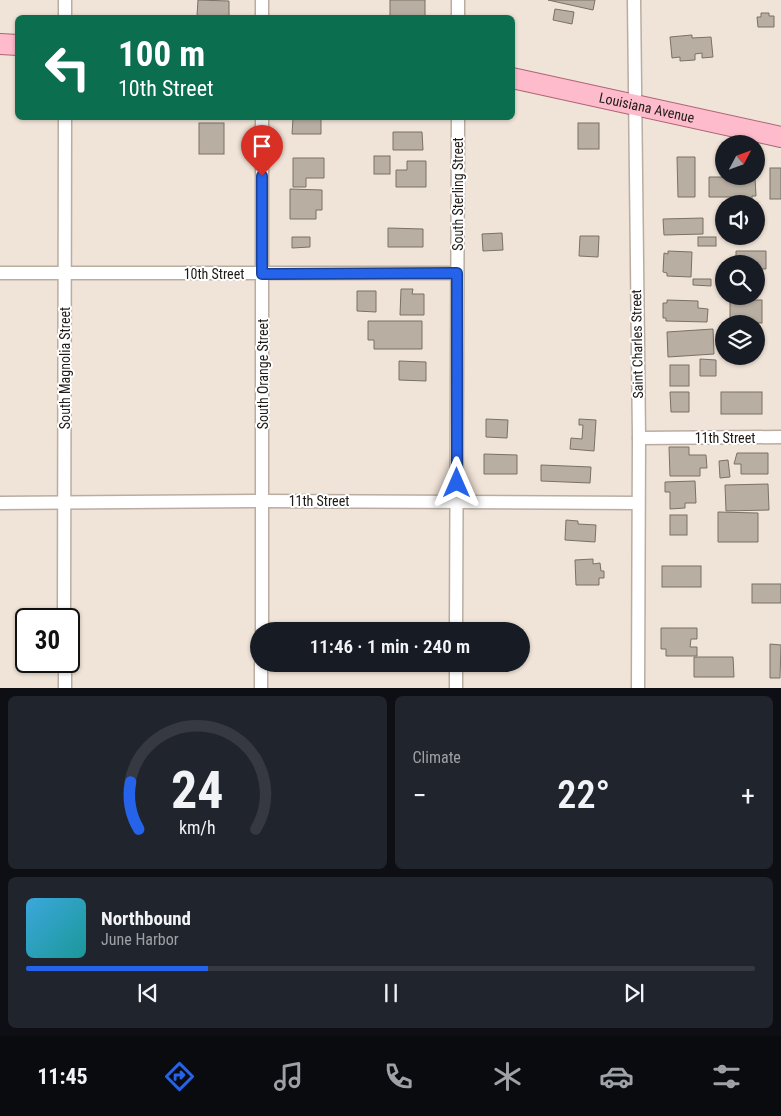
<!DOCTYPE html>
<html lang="en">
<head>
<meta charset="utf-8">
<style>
  body { margin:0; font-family:"Roboto Condensed",sans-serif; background:#20242c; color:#f1f3f6; height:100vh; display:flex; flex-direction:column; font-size:19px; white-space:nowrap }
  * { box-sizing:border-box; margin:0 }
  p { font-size:16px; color:#9ea1a6 }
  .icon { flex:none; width:28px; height:28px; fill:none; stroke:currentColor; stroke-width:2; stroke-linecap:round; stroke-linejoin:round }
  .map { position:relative; height:688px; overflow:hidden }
  .panel { display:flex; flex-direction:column; gap:8px; padding:8px; background:#0d0f14; flex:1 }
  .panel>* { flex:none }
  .guide { position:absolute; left:15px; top:15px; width:500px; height:105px; border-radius:8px; box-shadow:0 1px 4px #0004; background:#0b6e4f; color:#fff; overflow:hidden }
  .needle { width:32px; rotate:49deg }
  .controls { position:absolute; left:715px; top:135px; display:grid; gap:10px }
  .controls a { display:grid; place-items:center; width:50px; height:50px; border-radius:50%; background:#171b24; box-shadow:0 1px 4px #0004; font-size:25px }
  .speed { position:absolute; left:15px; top:608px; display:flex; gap:10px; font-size:25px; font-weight:700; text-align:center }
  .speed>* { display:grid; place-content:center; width:65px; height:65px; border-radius:50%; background:#171b24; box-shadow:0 1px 4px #0004; line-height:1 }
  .speed .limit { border:2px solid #111; border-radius:8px; background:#fff; color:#111 }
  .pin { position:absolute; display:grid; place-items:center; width:42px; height:42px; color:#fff; margin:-51px -21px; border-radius:50% 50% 50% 0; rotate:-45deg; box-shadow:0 0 5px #0007 }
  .pin .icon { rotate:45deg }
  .me { position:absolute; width:55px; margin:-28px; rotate:0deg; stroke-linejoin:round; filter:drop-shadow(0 0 4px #0008) }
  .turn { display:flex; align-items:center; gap:18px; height:105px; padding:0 20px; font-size:22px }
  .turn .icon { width:65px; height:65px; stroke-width:2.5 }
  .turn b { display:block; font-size:35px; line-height:42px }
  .big { font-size:38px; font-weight:600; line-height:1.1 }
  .panel .tile { flex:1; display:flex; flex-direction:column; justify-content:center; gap:8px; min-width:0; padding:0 18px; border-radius:8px; background:#20242c }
  .panel .dial { align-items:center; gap:0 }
  .dial svg { height:130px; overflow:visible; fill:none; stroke:#363941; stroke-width:7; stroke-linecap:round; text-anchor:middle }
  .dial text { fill:#f1f3f6; stroke:none }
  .song { display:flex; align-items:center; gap:15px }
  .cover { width:60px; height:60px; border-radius:8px; background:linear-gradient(135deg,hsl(200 70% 55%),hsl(180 70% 35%)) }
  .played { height:5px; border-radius:2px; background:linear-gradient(90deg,#2563eb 25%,#363941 25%) }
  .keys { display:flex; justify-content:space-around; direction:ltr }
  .heat { display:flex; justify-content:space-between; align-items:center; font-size:28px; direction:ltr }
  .panel .tiles { flex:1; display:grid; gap:8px; grid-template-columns:1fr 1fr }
  .tile:last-child { grid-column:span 2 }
  .trip { position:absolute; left:250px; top:622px; width:280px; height:50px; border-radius:25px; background:#171b24; box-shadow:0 1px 4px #0004; font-weight:600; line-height:50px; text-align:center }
  .tab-bar { display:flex; height:80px; justify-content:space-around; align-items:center; background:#090b0e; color:#9ea1a6 }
  .tab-bar .icon { width:35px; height:35px }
  .tab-bar .on { color:#2563eb }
  .tab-bar b { font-size:22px; color:#f1f3f6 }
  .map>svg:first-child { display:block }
  .building { fill:#b8aea2; stroke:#7a7065 }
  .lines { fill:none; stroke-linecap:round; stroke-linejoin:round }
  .minor-casing { stroke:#b9ada2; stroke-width:15 }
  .primary-casing { stroke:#ae6575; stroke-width:22 }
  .minor { stroke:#fff; stroke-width:12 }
  .primary { stroke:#fdbbcb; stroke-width:20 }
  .route-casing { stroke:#184099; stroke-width:12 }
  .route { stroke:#2563eb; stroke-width:9 }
  .labels { text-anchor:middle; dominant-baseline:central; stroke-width:4; stroke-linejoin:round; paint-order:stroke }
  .street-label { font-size:14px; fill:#1e1a16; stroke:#fff }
</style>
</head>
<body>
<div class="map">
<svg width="781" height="689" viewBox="0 0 781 689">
  <rect width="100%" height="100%" fill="#f0e3d7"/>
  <g class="building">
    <polygon points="198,0 229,1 229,18 197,16"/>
    <rect x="390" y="0" width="35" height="16"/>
    <polygon points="548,0 595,0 593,10"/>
    <polygon points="555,9 574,12 572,24 553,20"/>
    <polygon points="761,13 769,13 769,16 774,16 774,27 758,27 757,17 761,17"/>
    <polygon points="692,35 692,38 711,37 713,57 702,58 702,53 695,54 695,60 680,61 680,57 672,58 670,37"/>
    <rect x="512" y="96" width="2" height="16"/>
    <polygon points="297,118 321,118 321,134 292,134 293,119"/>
    <rect x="199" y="123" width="25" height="31"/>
    <rect x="578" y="123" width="21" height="26"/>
    <polygon points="393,132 422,132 423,150 393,150"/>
    <rect x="374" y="156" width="16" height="18"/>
    <polygon points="677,157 695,157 695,197 678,197"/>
    <polygon points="293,158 324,158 324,178 306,178 306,187 293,187"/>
    <polygon points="407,161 426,161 426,187 396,187 396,170 407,170"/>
    <rect x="770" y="168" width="11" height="31"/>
    <polygon points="709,177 755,177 756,196 752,196 752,204 735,204 734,197 709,197"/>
    <polygon points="290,189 322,190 322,210 316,210 316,219 290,219"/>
    <polygon points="703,218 703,234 664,235 663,219"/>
    <polygon points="388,228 423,229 423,247 388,247"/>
    <polygon points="502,233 503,250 483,251 482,234"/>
    <polygon points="580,236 599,236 598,257 579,256"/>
    <polygon points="292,237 310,237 310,247 292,248"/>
    <rect x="698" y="237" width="18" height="9"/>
    <polygon points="668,251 692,252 691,277 667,276 667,273 663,272 664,253 668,254"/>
    <polygon points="736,251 766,251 766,269 756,269 756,264 736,264"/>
    <polygon points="693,279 711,279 711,286 693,285"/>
    <polygon points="401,289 413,289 412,294 424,294 424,315 400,315"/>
    <polygon points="357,291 376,291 376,312 357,311"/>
    <polygon points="667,300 698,301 698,308 708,309 707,322 666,321 666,318 663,318 663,303 667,303"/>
    <rect x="730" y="300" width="32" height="23"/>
    <polygon points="368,321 422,321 422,349 374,349 374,340 368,340"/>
    <polygon points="713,329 714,354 668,357 667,332"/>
    <rect x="756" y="332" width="5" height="18"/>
    <polygon points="700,359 716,360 716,376 700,376"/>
    <polygon points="399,361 426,362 426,381 399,380"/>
    <rect x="670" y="365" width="19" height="21"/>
    <polygon points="670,392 689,392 689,412 671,412"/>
    <rect x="721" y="392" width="41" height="22"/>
    <polygon points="486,419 508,420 507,438 486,437"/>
    <polygon points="579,419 596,420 594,451 570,449 571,438 582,439 583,425 579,425"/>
    <polygon points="669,447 689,447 689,455 706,455 707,468 700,468 700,476 670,476"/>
    <polygon points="737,453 768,453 768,474 741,474 741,464 734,464"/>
    <polygon points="484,454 517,455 517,474 484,474"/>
    <polygon points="728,460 730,477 720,478 719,461"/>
    <polygon points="541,465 591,467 590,483 541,481"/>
    <polygon points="695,481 696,503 685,503 685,508 670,509 670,492 665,492 665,482"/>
    <polygon points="768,484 769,510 726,511 725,485"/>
    <polygon points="718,512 758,513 758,542 718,542"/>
    <rect x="670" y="515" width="17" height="20"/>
    <polygon points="566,520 578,521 578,524 596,525 595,542 565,540"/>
    <polygon points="593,559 593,564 600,563 601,571 604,571 604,578 599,578 599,585 576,585 575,560"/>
    <rect x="662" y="566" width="39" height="21"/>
    <rect x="752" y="584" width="29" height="19"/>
    <polygon points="661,628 697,628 697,639 691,639 690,647 697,647 697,656 666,656 666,649 661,649"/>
    <polygon points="770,644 781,645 780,678 770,678"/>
    <polygon points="694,657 733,657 734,677 694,677"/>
  </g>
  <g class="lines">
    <defs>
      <g id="minor">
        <polyline points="634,0 639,438 638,689"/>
        <polyline points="65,18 65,0"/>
        <polyline points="262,18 262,0"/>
        <polyline points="458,18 458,0"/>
        <polyline points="0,273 457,273"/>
        <polyline points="639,438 781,437"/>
        <polyline points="0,503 263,501 638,503"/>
        <polyline points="64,619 65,118"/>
        <polyline points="262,631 262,118"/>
        <polyline points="456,631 458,118"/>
        <polyline points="65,661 65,689"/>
        <polyline points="261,689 261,664"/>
        <polyline points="456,689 456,664"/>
      </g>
      <g id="primary">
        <polyline points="0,44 18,45"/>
        <path id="s1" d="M512 78 781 137"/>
      </g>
    </defs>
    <use href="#minor" class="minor-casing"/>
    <use href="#primary" class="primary-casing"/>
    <use href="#minor" class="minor"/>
    <use href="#primary" class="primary"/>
  </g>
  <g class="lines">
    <defs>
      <polyline id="route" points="262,176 262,274 457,273 457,483"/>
    </defs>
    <use href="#route" class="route-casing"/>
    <use href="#route" class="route"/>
  </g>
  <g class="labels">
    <g class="street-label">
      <text stroke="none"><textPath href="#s1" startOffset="138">Louisiana Avenue</textPath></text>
      <text transform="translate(458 194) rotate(-90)">South Sterling Street</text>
      <text x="214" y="274">10th Street</text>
      <text transform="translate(637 344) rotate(-91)">Saint Charles Street</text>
      <text transform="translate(65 368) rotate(-90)">South Magnolia Street</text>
      <text transform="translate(263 374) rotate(-90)">South Orange Street</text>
      <text x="725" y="438">11th Street</text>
      <text x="319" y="501">11th Street</text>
    </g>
  </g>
</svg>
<div class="controls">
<a><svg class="needle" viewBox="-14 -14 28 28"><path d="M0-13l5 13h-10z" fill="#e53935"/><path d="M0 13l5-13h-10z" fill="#9ea1a6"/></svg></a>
<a><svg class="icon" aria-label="sound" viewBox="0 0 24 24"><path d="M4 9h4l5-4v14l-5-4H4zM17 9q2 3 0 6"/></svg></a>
<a><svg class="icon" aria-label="search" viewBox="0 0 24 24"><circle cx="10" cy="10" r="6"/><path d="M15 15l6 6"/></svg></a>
<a><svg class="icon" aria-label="layers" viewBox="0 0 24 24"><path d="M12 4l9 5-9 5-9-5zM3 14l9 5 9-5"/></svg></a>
</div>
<div class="speed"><div class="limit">30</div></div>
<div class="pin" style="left:262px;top:176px;background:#d93025"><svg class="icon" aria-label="arrive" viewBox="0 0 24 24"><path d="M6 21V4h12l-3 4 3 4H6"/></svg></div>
<svg class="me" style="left:457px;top:483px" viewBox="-20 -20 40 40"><path d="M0-17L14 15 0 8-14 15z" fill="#2563eb" stroke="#fff" stroke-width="4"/></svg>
<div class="trip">11:46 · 1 min · 240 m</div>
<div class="guide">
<div class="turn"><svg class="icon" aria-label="left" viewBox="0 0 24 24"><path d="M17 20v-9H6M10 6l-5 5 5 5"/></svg><div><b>100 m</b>10th Street</div></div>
</div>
</div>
<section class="panel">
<div class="tiles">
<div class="tile dial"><svg viewBox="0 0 100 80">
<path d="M14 69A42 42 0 1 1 86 69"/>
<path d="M14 69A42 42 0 0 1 9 40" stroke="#2563eb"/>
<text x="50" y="56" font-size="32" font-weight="700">24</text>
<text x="50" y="72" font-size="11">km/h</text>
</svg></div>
<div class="tile"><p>Climate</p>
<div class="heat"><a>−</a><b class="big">22°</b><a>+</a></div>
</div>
<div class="tile">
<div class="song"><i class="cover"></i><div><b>Northbound</b><p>June Harbor</p></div></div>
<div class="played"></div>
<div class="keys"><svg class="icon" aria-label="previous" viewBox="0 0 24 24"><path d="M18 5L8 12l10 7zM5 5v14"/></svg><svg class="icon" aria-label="pause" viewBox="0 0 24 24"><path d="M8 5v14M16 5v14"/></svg><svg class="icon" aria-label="next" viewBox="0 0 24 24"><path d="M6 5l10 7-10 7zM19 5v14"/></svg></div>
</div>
</div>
</section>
<nav class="tab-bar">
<b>11:45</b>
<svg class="icon on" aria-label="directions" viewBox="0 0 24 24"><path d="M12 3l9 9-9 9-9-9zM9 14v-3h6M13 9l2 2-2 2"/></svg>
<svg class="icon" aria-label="music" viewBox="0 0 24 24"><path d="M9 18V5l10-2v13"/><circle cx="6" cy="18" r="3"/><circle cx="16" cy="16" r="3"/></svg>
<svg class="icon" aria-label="phone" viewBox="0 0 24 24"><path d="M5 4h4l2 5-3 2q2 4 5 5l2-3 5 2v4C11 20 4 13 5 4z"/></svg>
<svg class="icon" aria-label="climate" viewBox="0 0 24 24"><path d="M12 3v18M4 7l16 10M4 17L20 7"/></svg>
<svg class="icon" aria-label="car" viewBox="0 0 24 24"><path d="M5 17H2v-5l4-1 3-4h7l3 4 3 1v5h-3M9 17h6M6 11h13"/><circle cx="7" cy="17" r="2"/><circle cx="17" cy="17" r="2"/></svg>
<svg class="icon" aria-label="filters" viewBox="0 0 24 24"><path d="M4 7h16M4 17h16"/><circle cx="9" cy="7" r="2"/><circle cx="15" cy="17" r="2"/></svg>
</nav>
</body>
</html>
